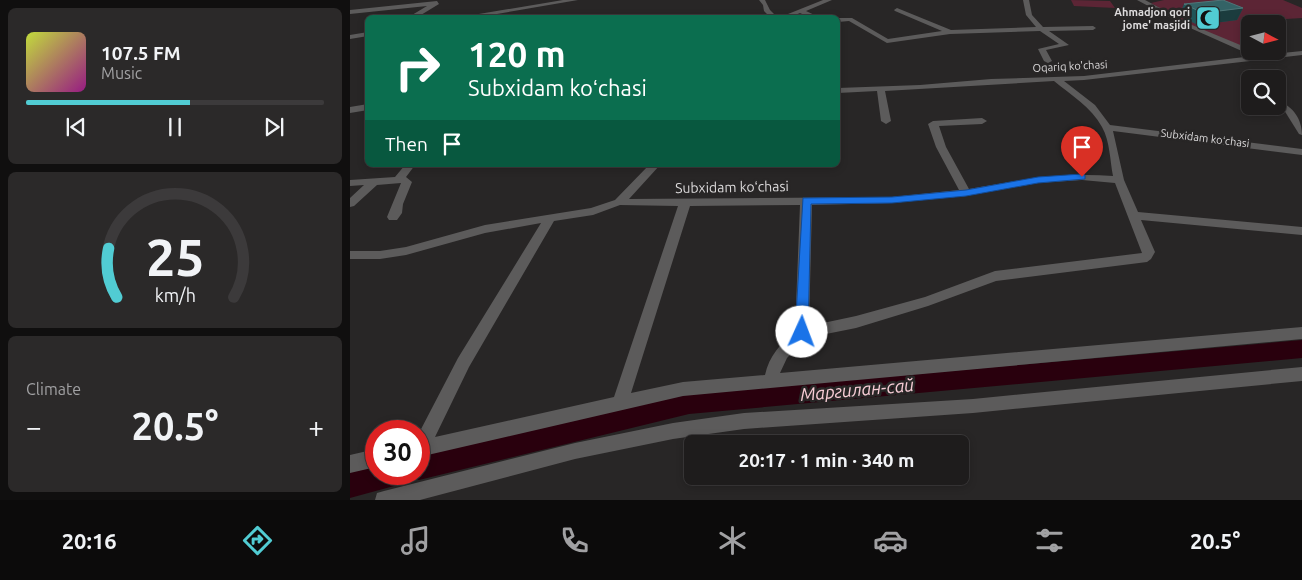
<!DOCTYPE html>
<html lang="en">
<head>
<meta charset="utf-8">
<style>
  body { margin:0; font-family:Ubuntu,sans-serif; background:#2b2929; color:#f1f3f6; height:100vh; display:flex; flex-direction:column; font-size:19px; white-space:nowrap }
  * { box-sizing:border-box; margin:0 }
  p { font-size:16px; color:#a1a1a3 }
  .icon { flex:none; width:28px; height:28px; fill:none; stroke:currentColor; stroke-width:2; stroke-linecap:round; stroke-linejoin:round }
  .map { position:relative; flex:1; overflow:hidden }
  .side { display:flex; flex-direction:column; gap:8px; padding:8px; background:#100f0f; width:350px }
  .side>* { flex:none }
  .hud { position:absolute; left:15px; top:15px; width:475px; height:152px; border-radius:8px; box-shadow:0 2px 8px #0003,0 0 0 1px #3c3a3b; background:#0b6e4f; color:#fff; overflow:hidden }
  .needle { width:32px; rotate:97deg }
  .controls { position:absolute; left:891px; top:15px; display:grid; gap:10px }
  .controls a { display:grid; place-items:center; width:45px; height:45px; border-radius:8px; background:#1e1c1c; box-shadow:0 2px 8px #0003,0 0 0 1px #3c3a3b; font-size:25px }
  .speed { position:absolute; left:15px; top:420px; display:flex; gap:10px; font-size:25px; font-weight:700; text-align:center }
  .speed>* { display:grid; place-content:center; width:65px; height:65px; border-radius:50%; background:#1e1c1c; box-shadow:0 2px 8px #0003,0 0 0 1px #3c3a3b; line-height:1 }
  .speed .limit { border:8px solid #d22; background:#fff; color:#111 }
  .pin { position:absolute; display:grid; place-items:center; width:42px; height:42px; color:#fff; margin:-51px -21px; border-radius:50% 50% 50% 0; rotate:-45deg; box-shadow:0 0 5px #0007 }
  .pin .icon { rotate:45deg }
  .me { position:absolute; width:55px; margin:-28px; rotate:2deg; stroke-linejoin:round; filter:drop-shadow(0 0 4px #0008) }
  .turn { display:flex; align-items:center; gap:18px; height:105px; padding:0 20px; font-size:22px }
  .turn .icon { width:65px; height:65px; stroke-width:2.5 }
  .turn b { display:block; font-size:35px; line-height:42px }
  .then { display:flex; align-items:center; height:48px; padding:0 20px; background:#0003; gap:10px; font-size:19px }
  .big { font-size:38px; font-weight:700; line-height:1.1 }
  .side .tile { flex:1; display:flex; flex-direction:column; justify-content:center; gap:8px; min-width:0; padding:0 18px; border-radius:8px; background:#2b2929 }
  .side .dial { align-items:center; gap:0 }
  .dial svg { height:130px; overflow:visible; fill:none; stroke:#3c3a3b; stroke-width:7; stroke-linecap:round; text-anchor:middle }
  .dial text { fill:#f1f3f6; stroke:none }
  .song { display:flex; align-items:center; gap:15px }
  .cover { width:60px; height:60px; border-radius:8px; background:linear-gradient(135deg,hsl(70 70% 55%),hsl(310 70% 35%)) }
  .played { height:5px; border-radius:2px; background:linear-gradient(90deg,#51ccd3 55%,#3c3a3b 55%) }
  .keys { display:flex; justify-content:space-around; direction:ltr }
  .heat { display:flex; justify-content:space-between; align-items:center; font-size:28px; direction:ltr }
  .trip { position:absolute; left:334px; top:435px; width:285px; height:50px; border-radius:8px; background:#1e1c1c; box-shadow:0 2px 8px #0003,0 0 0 1px #3c3a3b; font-weight:700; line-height:50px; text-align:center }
  .menu { display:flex; height:80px; justify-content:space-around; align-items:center; background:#0c0b0b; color:#a1a1a3 }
  .menu .icon { width:35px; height:35px }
  .menu .active { color:#51ccd3 }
  .menu b { font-size:22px; color:#f1f3f6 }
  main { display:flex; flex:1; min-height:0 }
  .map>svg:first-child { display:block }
  .green { fill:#5c2535 }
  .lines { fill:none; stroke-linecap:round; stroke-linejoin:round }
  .river { fill:#29000d; fill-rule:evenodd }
  .minor { fill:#5c5b5b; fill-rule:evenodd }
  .wall { fill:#205558 }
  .shaded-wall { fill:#1b3c3e }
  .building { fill:#346366; stroke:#4f7678 }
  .route { fill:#1a73e8; stroke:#114b97 }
  .labels { text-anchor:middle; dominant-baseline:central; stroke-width:5; stroke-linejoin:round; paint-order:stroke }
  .far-poi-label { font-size:11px; font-weight:bold; fill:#dcdadb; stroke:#282626; text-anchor:end }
  .far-street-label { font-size:11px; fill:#dcdadb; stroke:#282626 }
  .street-label { font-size:14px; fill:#dcdadb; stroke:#282626 }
  .near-water-label { font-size:18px; font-style:italic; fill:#f8cdd6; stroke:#282626 }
</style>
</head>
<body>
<main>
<section class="side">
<div class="tile">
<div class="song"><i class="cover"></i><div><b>107.5 FM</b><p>Music</p></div></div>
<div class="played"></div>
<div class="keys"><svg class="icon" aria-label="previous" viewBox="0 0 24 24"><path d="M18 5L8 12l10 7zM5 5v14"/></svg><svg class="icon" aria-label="pause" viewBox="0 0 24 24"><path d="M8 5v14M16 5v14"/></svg><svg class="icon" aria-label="next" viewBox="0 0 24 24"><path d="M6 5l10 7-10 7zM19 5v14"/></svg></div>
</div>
<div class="tile dial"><svg viewBox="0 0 100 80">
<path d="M14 69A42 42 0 1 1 86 69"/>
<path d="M14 69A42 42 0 0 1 9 39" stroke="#51ccd3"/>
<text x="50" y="56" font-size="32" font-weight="700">25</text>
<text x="50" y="72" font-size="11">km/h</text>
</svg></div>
<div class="tile"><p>Climate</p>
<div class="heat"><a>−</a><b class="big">20.5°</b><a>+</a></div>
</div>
</section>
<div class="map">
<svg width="952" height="500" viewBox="0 0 952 500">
  <rect width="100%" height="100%" fill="#282626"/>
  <g class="green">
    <polygon points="721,0 760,1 765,8 724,6"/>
    <polygon points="814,0 933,0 952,8 952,18 906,21 909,24 900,24 900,51 836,23 801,3"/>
  </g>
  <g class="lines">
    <g class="river">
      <polygon points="952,340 952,358 339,414 69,480 60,477 59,474 69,474 69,456 339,394"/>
      <polygon points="26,466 26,474 59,474 55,483 0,498 0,472"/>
    </g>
    <g class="minor">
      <polygon points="213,0 228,0 124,18 105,18"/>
      <polygon points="409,0 415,0 420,10 428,18 421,18 414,11 413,5"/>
      <polygon points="473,0 482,0 456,11 471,18 461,18 450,13 438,18 428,18"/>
      <polygon points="673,0 679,0 682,15 693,27 743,26 746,28 743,30 699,31 719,45 696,50 702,61 698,63 694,61 688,49 709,44 690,31 600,34 537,43 499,21 488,22 488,18 502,18 538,39 592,31 545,11 544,10 547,8 601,30 686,27 676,15"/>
      <path d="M787 0H795L842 25 900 49V51L913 55 952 51V55L734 80 714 81 745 105 760 125 952 149V155L763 131 774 180 788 212 952 227V235L791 220 805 252 801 259 797 262 646 281 578 306 506 328 456 338 437 358 430 373 952 327V339L333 396 69 457V433L108 358 191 223 135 233 56 255 30 259H0V251H30L56 247 135 225 241 208 265 200 299 165H310L279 199 542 197 609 190 586 147 578 124 583 121 632 118 637 121 632 124 589 126 596 147 619 189C669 180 713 172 763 176 760 161 760 141 752 127 741 107 721 95 704 81L535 91 541 121 536 124 531 121 527 91 488 93V88L570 85 641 79 734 76 903 56 838 27ZM732 180 765 183 792 253 645 271 575 297 506 316 459 326 462 205 542 203 616 196 688 183ZM270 205 328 206 264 397 85 437 119 367 204 221 243 215ZM450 205 445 331C431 343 419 356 415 375L333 382 281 393 340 206Z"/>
      <polygon points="87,1 89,4 66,18 57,18 77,6 0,14 0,10"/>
      <polygon points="18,32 18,36 0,39 0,35"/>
      <path d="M928 101C943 106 952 119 952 135L949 134 934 110 926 106H928Z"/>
      <polygon points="18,104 18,110 0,113 0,107"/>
      <polygon points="55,165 65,165 56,177 62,182 53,204 52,213 47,220 39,220 37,217 51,183 27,185 4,206 0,207 0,198 14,185 0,186 0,180 45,177"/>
      <polygon points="952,367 952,381 623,413 394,429 323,439 225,459 70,500 25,500 27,493 34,491 225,443 323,423 394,413 623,399"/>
      <polygon points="26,449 26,467 0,473 0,455"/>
    </g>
  </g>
  <polygon class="wall" points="834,4 893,8 887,20 848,25 829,16"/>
  <polygon class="shaded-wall" points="893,8 887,20 848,25 853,13"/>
  <polygon class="building" points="873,0 893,8 853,13 834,4"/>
  <polygon class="route" points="732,174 735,175 735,179 688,183 616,196 542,203 461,204 458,332 456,336 452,338 447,336 445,332 453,198 542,197 616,190 688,177"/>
  <defs>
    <symbol id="mosque-square" viewBox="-11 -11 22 22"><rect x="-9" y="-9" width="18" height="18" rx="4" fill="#51ccd3" stroke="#282626"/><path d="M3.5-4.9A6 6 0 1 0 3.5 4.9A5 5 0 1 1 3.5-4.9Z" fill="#111"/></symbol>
  </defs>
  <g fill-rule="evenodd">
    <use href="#mosque-square" x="844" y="4" width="28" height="28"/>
  </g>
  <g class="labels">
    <g class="far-poi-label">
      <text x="840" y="12">Ahmadjon qori<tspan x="840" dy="13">jome' masjidi</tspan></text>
    </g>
    <g class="far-street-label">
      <text transform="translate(720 66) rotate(-3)">Oqariq ko'chasi</text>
      <text transform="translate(855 138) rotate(7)">Subxidam koʻchasi</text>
    </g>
    <g class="street-label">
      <text transform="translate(382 187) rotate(-1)">Subxidam koʻchasi</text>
    </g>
    <g class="near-water-label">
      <text transform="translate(507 389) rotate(-5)">Маргилан-сай</text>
    </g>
  </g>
</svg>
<div class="controls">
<a><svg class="needle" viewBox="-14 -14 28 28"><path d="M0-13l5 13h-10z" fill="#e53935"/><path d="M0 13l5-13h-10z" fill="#a1a1a3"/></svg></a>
<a><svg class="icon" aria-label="search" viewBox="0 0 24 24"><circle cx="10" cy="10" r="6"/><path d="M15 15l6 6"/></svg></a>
</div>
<div class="speed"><div class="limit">30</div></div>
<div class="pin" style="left:732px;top:177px;background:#d93025"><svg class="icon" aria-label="arrive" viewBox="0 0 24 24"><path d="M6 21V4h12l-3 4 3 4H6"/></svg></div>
<svg class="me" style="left:452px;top:332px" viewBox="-20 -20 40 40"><circle r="19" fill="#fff"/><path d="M0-13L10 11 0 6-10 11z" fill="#1a73e8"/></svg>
<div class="trip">20:17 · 1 min · 340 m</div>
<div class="hud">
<div class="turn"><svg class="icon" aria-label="right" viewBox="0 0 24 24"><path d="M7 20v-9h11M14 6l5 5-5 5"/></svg><div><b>120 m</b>Subxidam koʻchasi</div></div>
<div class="then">Then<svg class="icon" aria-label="arrive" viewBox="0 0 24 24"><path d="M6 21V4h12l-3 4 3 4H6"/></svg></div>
</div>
</div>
</main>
<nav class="menu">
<b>20:16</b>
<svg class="icon active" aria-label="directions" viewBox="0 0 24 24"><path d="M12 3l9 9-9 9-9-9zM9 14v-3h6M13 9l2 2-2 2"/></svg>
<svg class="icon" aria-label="music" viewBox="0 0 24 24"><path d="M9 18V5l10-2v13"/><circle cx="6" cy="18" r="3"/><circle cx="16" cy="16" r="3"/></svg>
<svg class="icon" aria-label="phone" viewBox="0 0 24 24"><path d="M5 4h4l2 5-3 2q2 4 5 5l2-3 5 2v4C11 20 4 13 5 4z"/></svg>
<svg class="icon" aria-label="climate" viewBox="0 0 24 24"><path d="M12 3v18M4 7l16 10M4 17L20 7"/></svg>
<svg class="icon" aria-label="car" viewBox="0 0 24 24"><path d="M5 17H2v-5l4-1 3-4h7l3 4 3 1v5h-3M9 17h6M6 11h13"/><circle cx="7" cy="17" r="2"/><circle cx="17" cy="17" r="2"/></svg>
<svg class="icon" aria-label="filters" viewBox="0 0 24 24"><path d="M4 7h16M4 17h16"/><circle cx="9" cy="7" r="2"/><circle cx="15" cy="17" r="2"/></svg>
<b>20.5°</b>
</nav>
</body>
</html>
